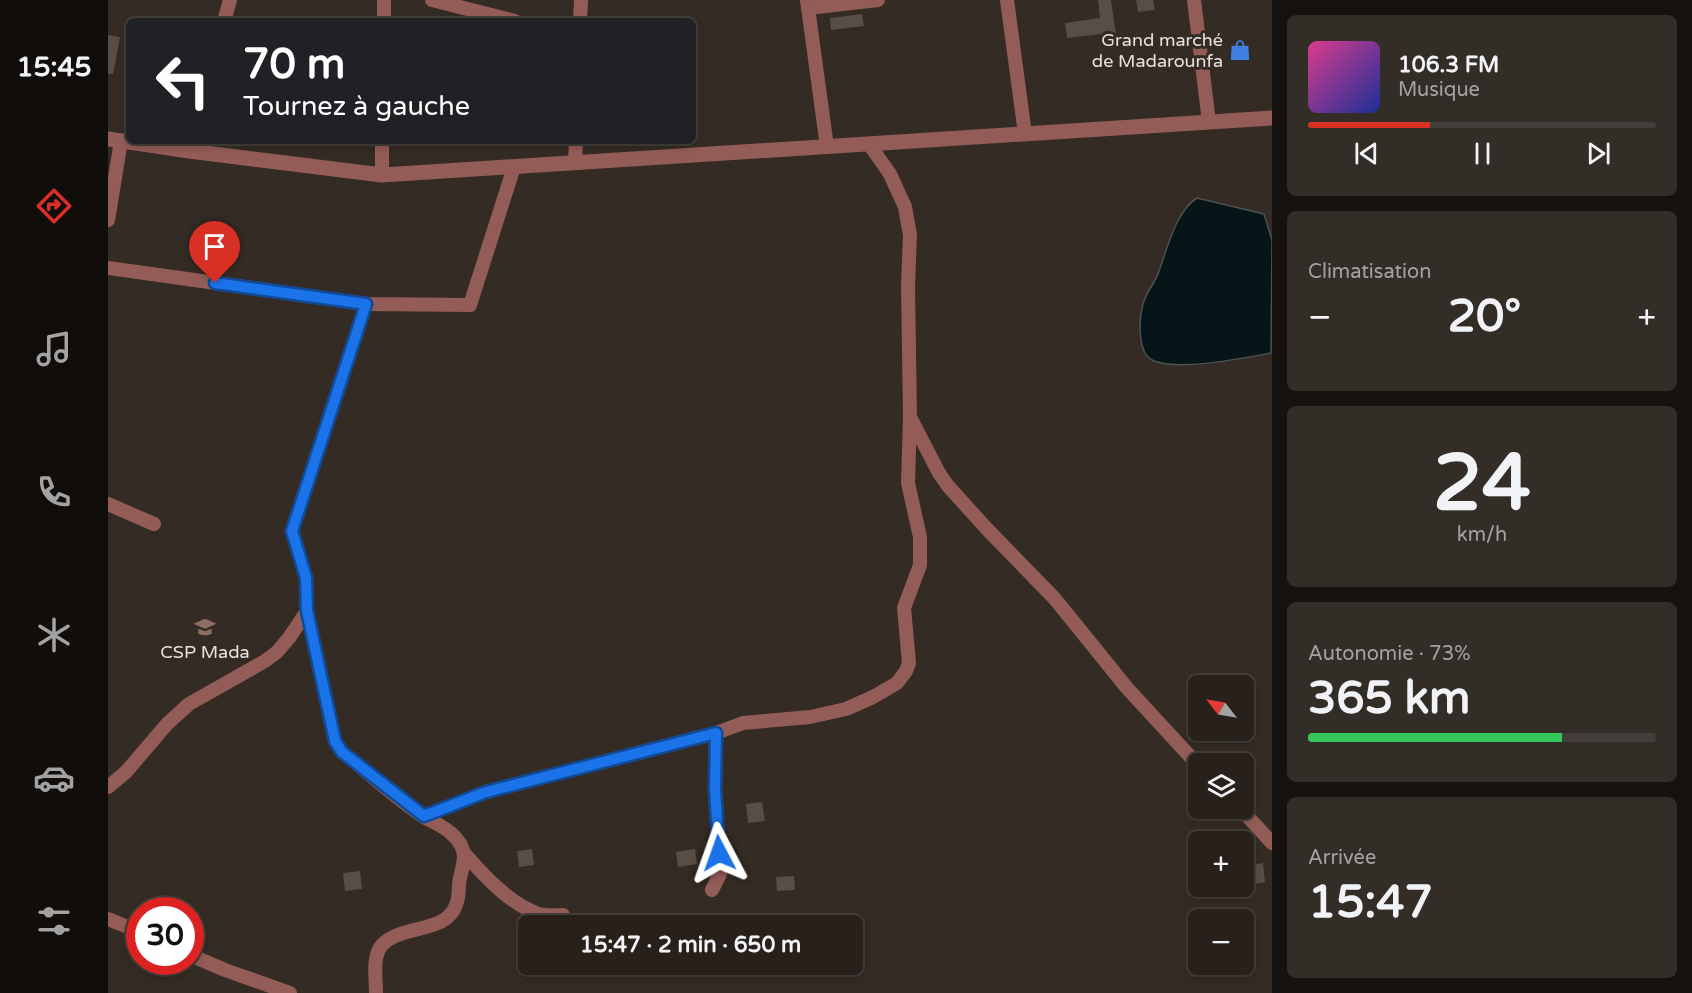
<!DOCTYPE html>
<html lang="fr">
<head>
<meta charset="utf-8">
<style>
  body { margin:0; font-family:"Varela Round",sans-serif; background:#332d28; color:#f1f3f6; height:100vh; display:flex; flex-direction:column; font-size:22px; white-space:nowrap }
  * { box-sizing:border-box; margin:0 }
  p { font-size:20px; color:#a4a3a3 }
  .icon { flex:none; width:33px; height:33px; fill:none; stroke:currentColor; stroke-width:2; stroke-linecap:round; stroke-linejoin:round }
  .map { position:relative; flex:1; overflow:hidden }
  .sheet { display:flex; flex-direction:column; gap:15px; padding:15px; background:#15120f; width:420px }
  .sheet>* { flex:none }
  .guide { position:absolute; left:18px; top:18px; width:570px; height:126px; border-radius:9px; box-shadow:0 3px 9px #0003,0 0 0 2px #433e3a; background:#202124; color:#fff; overflow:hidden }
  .needle { width:39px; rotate:301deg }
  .fabs { position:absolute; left:1080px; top:675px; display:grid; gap:12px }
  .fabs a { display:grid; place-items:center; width:66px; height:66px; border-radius:9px; background:#27201b; box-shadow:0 3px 9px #0003,0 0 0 2px #433e3a; font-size:30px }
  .speed { position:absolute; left:18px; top:897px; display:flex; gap:12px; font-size:30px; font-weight:700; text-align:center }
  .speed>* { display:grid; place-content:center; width:78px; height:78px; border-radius:50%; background:#27201b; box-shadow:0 3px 9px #0003,0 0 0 2px #433e3a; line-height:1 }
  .speed .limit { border:9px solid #d22; background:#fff; color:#111 }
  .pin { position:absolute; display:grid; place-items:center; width:51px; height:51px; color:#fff; margin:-62px -26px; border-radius:50% 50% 50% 0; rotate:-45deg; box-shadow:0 0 6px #0007 }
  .pin .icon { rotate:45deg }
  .me { position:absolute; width:66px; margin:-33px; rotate:356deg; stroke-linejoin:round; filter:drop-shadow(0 0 4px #0008) }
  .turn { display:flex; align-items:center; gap:21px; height:126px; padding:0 18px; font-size:27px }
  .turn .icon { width:78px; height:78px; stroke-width:2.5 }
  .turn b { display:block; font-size:42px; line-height:51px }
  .big { font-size:45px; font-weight:700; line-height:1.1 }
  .sheet .tile { flex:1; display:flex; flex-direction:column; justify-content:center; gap:9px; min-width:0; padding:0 21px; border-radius:9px; background:#332d28 }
  .sheet .dial { align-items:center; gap:0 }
  .dial b { font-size:78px; line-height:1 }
  .song { display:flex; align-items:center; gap:18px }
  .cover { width:72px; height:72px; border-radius:9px; background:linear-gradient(135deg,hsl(330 70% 55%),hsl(230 70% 35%)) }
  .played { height:6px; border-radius:3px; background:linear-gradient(90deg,#d93025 35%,#433e3a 35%) }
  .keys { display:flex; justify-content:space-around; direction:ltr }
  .heat { display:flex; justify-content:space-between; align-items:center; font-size:33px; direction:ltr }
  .charge { height:9px; border-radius:4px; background:linear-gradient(90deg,#34c759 73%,#433e3a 0) }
  .trip { position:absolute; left:410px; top:915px; width:345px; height:60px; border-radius:9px; background:#27201b; box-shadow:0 3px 9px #0003,0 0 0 2px #433e3a; font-weight:700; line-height:60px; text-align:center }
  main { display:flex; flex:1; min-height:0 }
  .tabs { display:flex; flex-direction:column; width:108px; justify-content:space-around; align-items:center; background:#100d0b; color:#a4a3a3 }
  .tabs .icon { width:42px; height:42px }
  .tabs .selected { color:#d93025 }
  .tabs b { font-size:27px; color:#f1f3f6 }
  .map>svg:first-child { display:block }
  .water { fill:#071518; stroke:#4a5253; stroke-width:1.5 }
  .building { fill:#584e46 }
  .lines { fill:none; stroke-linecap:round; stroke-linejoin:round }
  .minor { stroke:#935c57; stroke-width:14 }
  .tertiary { stroke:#935c57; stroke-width:15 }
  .route-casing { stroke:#114b97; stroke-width:15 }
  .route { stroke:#1a73e8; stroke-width:10 }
  .labels { text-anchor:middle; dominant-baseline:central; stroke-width:6; stroke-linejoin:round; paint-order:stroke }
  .poi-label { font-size:18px; fill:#e8e2dd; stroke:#342b24; text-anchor:end }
</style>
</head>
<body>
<main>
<nav class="tabs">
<b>15:45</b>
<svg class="icon selected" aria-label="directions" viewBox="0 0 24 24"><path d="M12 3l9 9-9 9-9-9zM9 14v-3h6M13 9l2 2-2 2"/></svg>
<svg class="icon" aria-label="music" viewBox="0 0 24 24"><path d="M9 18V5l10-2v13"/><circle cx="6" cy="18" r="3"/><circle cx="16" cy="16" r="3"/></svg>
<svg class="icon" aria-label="phone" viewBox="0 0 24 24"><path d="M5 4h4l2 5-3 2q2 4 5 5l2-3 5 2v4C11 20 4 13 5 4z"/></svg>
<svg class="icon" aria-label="climate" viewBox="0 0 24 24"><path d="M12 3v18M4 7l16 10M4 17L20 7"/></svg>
<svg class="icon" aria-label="car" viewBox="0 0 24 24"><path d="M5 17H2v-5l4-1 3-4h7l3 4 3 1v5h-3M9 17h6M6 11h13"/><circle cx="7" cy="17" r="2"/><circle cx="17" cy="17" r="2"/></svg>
<svg class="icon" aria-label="filters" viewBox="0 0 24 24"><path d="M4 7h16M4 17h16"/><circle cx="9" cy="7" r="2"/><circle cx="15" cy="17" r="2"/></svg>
</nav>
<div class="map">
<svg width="1164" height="993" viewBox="0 0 1164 993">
  <rect width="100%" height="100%" fill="#342b24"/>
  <path class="water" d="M1089 198 1156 214 1164 240 1163 353C1136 358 1068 372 1044 360 1029 352 1031 318 1035 304 1038 292 1048 282 1051 271 1059 249 1068 211 1089 198Z"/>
  <g class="building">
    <polygon points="990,0 1003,0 1008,35 994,37 993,34 959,38 957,23 992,18"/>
    <polygon points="1028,0 1045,0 1047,10 1030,12"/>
    <polygon points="754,14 756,26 723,30 722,18"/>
    <polygon points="0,35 12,37 5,74 0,74"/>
    <polygon points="654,802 657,821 640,823 638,804"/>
    <polygon points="424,849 426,865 411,867 409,851"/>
    <polygon points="587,849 589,864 570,867 568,852"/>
    <polygon points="1155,863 1157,882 1141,885 1139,866"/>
    <polygon points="252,871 254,889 237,891 235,873"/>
    <polygon points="686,876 687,890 669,891 668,877"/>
  </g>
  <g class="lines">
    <g class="minor">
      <polyline points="324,0 407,21"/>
      <polyline points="699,0 719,147"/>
      <polyline points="899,0 917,134"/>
      <polyline points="1086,0 1101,122"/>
      <polyline points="700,8 770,0"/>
      <polyline points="116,21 122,0"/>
      <polyline points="276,21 276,0"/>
      <polyline points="472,21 473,0"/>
      <polyline points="467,163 468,141"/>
      <polyline points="274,175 274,141"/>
      <polyline points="0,220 13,141"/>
      <polyline points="0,268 258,304 362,305 406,167"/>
      <path d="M258 304 184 531 198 578 199 611 227 741 234 752C261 773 287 798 316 817 327 823 338 827 347 837 360 851 356 861 352 878 350 887 352 896 348 905 338 934 293 924 274 945 264 956 268 978 268 993"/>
      <polyline points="803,419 831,473 840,486 879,529 947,599 1019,688 1090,765"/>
      <polyline points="0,504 46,524"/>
      <polyline points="0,787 18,772 59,724 81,704 157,661 169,652 181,638 199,611"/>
      <polyline points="1132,808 1164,843"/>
      <polyline points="316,816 378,792 608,733 635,723 702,717 738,709 765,697 789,683 798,671 801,663 796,608 812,565 812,537 800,483 802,417 800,286 802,235 797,207 782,174 761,144"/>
      <path d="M357 854C377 877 402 904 431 914 439 916 447 915 455 915"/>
      <polyline points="604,890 612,874 607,789 608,733"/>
      <polyline points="0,919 32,932"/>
      <polyline points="82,955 117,970 182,993"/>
    </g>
    <polyline class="tertiary" points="0,139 81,151 274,175 1164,118"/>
  </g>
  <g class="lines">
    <defs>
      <polyline id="route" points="107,283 258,304 184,531 198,578 199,611 227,741 234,752 316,816 378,792 608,733 607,789 611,853"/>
    </defs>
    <use href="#route" class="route-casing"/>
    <use href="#route" class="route"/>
  </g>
  <defs>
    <symbol id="shop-bare" viewBox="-9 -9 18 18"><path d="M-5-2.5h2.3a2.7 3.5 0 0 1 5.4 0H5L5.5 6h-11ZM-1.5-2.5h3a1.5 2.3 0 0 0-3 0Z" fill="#3f7fe0" stroke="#342b24" stroke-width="2.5" paint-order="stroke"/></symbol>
    <symbol id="school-bare" viewBox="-9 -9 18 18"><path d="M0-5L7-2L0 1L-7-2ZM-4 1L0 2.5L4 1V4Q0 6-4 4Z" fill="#8d6e63" stroke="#342b24" stroke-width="2.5" paint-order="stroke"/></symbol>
  </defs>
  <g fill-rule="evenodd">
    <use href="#shop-bare" x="1117" y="35" width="30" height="30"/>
    <use href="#school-bare" x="82" y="612" width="30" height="30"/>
  </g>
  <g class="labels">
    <g class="poi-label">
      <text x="1115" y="40">Grand marché<tspan x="1115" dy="21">de Madarounfa</tspan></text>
      <text x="97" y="652" text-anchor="middle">CSP Mada</text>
    </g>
  </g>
</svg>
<div class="fabs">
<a><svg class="needle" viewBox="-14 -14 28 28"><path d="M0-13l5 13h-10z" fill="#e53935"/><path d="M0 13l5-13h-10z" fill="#a4a3a3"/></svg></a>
<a><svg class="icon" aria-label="layers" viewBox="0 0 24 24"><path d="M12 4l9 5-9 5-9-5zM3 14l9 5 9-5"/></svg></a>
<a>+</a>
<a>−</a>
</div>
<div class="speed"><div class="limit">30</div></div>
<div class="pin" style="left:107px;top:283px;background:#d93025"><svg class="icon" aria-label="arrive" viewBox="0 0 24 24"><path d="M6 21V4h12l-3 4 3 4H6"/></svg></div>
<svg class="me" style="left:611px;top:853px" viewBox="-20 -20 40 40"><path d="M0-17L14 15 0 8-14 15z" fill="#1a73e8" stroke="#fff" stroke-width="4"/></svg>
<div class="trip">15:47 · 2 min · 650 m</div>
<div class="guide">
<div class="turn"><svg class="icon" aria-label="left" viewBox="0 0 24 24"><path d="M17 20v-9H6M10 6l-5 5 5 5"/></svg><div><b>70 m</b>Tournez à gauche</div></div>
</div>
</div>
<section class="sheet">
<div class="tile">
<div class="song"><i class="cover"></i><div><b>106.3 FM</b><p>Musique</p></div></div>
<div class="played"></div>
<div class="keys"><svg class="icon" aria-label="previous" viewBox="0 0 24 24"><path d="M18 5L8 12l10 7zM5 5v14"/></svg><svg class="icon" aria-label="pause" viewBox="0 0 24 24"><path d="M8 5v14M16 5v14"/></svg><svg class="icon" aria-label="next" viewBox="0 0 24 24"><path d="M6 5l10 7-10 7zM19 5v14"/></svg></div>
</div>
<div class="tile"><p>Climatisation</p>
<div class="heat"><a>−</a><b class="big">20°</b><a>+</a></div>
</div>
<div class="tile dial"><b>24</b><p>km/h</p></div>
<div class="tile"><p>Autonomie · 73%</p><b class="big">365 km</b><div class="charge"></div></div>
<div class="tile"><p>Arrivée</p><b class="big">15:47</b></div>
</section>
</main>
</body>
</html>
